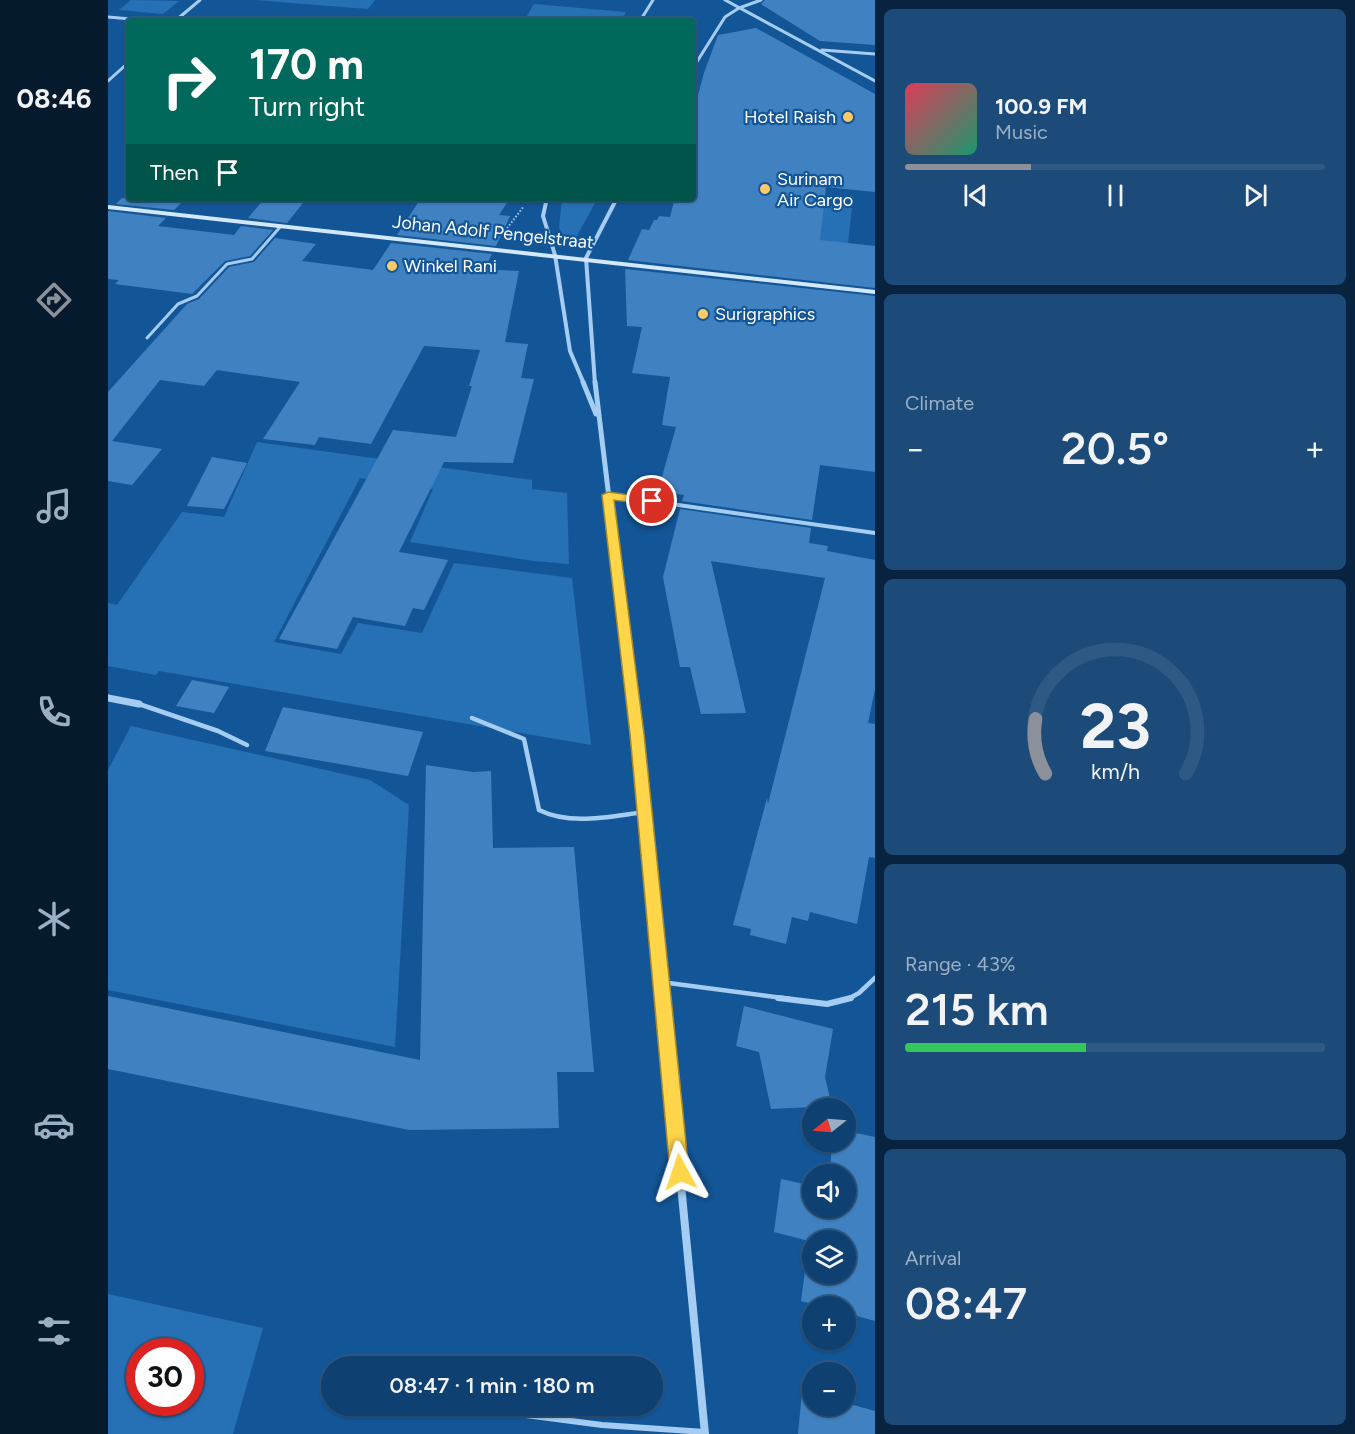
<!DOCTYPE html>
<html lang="en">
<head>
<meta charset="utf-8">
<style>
  body { margin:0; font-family:Figtree,sans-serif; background:#1c4b7a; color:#f1f3f6; height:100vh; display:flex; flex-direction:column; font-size:22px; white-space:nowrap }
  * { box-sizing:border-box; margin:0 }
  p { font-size:20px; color:#9bafc4 }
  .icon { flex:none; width:33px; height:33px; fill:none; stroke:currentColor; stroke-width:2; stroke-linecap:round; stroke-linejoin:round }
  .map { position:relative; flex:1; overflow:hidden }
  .panel { display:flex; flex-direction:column; gap:9px; padding:9px; background:#08233f; width:480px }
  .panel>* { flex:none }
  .hud { position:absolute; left:18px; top:18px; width:570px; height:183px; border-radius:6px; box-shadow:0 2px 4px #0004,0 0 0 2px #2e5984; background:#00695c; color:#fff; overflow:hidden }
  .needle { width:39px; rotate:253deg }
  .controls { position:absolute; left:694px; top:1098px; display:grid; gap:12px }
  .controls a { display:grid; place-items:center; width:54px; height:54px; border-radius:50%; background:#0e4072; box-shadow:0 2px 4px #0004,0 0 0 2px #2e5984; font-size:30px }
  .speed { position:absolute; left:18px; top:1338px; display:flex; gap:12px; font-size:30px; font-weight:700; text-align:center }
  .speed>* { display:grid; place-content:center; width:78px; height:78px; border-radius:50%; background:#0e4072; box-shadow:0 2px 4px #0004,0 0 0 2px #2e5984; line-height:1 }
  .speed .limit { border:9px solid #d22; background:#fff; color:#111 }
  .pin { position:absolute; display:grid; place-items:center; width:51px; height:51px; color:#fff; margin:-26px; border:3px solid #fff; border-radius:50%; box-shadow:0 2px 6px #0007 }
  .me { position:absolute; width:66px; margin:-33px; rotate:355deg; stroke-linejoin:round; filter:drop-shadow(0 0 4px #0008) }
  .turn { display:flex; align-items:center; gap:21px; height:126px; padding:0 24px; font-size:27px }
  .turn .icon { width:78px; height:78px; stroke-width:2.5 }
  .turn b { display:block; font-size:42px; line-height:51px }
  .then { display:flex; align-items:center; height:57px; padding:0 24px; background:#0003; gap:12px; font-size:22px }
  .big { font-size:45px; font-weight:600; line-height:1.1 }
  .panel .widget { flex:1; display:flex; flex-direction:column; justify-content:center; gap:9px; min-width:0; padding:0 21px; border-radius:9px; background:#1c4b7a }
  .panel .dial { align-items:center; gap:0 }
  .dial svg { height:156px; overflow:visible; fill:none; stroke:#2e5984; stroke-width:7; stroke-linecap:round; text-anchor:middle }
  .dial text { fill:#f1f3f6; stroke:none }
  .song { display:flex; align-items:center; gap:18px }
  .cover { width:72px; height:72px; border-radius:9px; background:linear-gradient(135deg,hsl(350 70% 55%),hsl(160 70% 35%)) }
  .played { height:6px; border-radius:3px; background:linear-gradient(90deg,#8c9099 30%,#2e5984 30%) }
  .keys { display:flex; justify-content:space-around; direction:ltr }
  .heat { display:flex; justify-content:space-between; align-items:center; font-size:33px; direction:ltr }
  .charge { height:9px; border-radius:4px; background:linear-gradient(90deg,#34c759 43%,#2e5984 0) }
  .trip { position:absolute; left:213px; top:1356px; width:342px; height:60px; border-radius:30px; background:#0e4072; box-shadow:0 2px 4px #0004,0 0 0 2px #2e5984; font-weight:600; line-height:60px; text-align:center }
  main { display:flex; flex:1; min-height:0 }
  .menu { display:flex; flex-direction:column; width:108px; justify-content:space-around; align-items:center; background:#061a2e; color:#9bafc4 }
  .menu .icon { width:42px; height:42px }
  .menu .on { color:#8c9099 }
  .menu b { font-size:27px; color:#f1f3f6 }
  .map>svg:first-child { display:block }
  .green { fill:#2670b6; fill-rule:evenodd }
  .building { fill:#4082c1; fill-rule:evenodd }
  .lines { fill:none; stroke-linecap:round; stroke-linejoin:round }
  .path { stroke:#a5cdf3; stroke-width:2; stroke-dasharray:1.5 2; stroke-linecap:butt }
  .lane-far3 { stroke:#a5cdf3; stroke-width:3 }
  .lane-far2 { stroke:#a5cdf3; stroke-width:4 }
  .lane-far1 { stroke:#a5cdf3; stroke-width:4.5 }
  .lane { stroke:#a5cdf3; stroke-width:6 }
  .street-far4 { stroke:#a5cdf3; stroke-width:3 }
  .street-far3 { stroke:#a5cdf3; stroke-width:4 }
  .street-far2 { stroke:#a5cdf3; stroke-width:5 }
  .street-far1 { stroke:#a5cdf3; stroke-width:7 }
  .street { stroke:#a5cdf3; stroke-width:8 }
  .secondary { fill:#d4e8fd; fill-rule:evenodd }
  .route { fill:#ffd54a; stroke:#a68a30; stroke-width:1.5 }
  .poi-dot { fill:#ffc967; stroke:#135698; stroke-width:2 }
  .labels { text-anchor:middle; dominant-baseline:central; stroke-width:4.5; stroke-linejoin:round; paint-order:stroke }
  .far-poi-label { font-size:18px; fill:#fff; stroke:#135698; text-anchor:start }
  .far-street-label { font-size:18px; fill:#fff; stroke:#135698 }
</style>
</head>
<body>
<main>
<nav class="menu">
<b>08:46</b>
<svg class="icon on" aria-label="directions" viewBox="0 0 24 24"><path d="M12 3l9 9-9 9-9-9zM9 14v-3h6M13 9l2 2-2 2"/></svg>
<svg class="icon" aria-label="music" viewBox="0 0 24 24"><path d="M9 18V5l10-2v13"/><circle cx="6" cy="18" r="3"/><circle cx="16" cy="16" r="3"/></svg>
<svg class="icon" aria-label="phone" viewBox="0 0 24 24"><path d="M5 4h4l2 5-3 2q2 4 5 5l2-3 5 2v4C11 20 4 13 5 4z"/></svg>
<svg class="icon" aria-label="climate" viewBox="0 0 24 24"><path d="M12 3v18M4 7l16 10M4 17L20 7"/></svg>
<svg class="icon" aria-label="car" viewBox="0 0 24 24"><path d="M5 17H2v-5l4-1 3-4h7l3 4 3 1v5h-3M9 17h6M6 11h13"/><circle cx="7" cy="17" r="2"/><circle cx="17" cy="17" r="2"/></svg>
<svg class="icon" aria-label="filters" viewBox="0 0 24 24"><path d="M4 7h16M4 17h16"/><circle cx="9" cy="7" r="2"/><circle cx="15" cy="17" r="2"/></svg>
</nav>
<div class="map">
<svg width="767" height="1434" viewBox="0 0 767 1434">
  <rect width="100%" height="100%" fill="#135698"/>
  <g class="green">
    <polygon points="23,0 71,1 55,14 11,10"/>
    <polygon points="147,0 267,0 260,9"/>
    <polygon points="426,4 518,12 513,21 416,21"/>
    <polygon points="454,198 490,198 466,241 458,239 451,228"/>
    <polygon points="642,198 744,208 737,270"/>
    <polygon points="149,442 424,480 424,489 459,493 461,564 426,561 302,542 325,489 252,478 166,642 233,654 250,623 314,633 346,563 464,578 483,745 51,671 48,675 0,666 0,603 9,605 74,512 116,517"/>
    <polygon points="23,726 262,780 301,805 287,1047 0,990 0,770"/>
    <path d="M0 1294 155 1328 125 1434H0ZM32 1352H82V1402H32Z"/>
  </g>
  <g class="building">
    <polygon points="657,0 767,0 767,45 712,41 653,4"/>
    <polygon points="648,28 767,94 767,192 718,187 712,240 767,246 767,288 520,260 534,229 541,230 546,220 549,220 551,216 562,217 567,198 585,198 585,113 596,73 610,35"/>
    <polygon points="14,198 78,198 66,210 8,204"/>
    <polygon points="157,198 199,198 179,223 140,218"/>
    <polygon points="313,198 402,198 391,215 402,216 388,246 289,235"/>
    <polygon points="0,211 58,218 50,226 126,235 133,226 165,230 142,256 117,261 84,294 7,284 11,280 0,279"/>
    <polygon points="167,238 208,244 194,261 265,270 283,243 384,254 380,262 390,263 388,270 411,271 397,342 420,344 413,378 426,379 405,463 336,462 291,552 340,560 316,610 305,608 297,626 245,617 229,649 171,639 285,430 348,437 364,386 361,386 372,350 316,346 263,444 211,437 207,445 155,439 192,382 109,370 96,386 52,380 4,441 54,449 24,485 0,481 0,392 79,304 91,299 121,267 146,262"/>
    <polygon points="517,269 767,296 767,472 712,465 704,520 574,501 576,495 550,491 568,427 554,425 562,377 524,373 534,327 519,326"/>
    <polygon points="104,457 139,463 116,509 79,506"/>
    <polygon points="572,509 703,528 701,543 720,546 719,551 767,560 767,689 760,723 767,724 767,858 761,857 749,924 702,912 700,921 684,917 678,944 642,935 643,929 625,925 659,798 660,804 717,578 603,561 638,713 593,714 582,667 572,667 555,577"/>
    <polygon points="84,680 121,687 106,713 68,706"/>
    <polygon points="175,707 315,732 300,776 157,751"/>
    <polygon points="318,765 365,772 383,771 385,848 466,847 486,1072 449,1072 451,1128 301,1130 0,1069 0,996 312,1060"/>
    <polygon points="636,1006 725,1029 717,1077 724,1106 663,1109 651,1052 628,1046"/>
    <path d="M738 1131 767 1137V1321L738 1313V1306H712L693 1301 701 1241 666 1232 673 1179 705 1186V1208H738V1174H722L724 1142H738ZM705 1240H738V1274H705Z"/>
    <polygon points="694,1392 705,1395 705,1406 738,1406 738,1403 767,1411 767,1434 690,1434"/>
  </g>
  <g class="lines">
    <polyline class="path" points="397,231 416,206"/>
    <polyline class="lane-far3" points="39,338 70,304 89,296 119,264 144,259 173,226"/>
    <polyline class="lane-far2" points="500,495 767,533"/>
    <g class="lane-far1">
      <polyline points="31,704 110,731 139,745"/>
      <path d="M364 718 416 739 431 810C463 826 503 816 537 812"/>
      <polyline points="553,982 682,999"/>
      <polyline points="740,999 751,993 767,978"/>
    </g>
    <g class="lane">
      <polyline points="670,998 719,1004 743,998"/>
      <polyline points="349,1406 494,1425 597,1432"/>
    </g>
    <g class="street-far4">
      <polyline points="617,0 767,81"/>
      <polyline points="0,17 46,21"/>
      <polyline points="67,21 92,0"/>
      <polyline points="532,21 545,0"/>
      <polyline points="714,50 767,54"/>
      <polyline points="585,68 617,17 631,8 653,0"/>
      <polyline points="0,81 21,62"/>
    </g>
    <g class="street-far3">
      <polyline points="439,198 435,216 447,255 462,351 476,384"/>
      <polyline points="487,384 478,258 509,198"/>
    </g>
    <g class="street-far2">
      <polyline points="475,382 488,414"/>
      <polyline points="487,382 520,655"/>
    </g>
    <g class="street-far1">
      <polyline points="519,654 555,999"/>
      <polyline points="0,698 31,704"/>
    </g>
    <polyline class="street" points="555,998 597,1434"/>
    <polygon class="secondary" points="0,205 767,290 767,294 0,209"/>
  </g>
  <polygon class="route" points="500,492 544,498 550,501 544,505 506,500 536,734 581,1172 578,1178 572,1180 565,1178 562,1172 522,734 494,495"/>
  <g class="poi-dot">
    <circle cx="740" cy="117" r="6"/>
    <circle cx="657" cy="189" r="6"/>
    <circle cx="284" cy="266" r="6"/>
    <circle cx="595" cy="314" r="6"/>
  </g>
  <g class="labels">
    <g class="far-poi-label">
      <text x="728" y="117" text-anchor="end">Hotel Raish</text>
      <text x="669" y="179">Surinam<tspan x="669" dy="21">Air Cargo</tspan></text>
      <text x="296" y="266">Winkel Rani</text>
      <text x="607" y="314">Surigraphics</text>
    </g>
    <g class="far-street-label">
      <text transform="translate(385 232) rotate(6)">Johan Adolf Pengelstraat</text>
    </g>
  </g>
</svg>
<div class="controls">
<a><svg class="needle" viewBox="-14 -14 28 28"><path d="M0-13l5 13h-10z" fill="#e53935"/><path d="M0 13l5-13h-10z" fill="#9bafc4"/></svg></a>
<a><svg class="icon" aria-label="sound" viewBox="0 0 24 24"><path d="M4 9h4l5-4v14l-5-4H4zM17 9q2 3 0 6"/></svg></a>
<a><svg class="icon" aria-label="layers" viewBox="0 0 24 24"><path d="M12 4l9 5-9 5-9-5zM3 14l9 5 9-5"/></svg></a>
<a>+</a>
<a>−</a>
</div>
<div class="speed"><div class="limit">30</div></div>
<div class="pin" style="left:544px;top:501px;background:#d93025"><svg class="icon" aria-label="arrive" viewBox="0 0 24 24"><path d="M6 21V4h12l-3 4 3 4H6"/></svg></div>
<svg class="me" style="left:572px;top:1172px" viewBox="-20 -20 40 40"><path d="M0-17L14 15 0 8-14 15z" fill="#ffd54a" stroke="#fff" stroke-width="4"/></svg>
<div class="trip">08:47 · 1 min · 180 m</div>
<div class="hud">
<div class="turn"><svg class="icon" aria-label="right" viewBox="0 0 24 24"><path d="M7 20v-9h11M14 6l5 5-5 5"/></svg><div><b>170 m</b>Turn right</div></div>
<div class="then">Then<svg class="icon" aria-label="arrive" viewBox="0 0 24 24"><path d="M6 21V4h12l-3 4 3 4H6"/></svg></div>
</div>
</div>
<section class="panel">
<div class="widget">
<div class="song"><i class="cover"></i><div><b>100.9 FM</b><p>Music</p></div></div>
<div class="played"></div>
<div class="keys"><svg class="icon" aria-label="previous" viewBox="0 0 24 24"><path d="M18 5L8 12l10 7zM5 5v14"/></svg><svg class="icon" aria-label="pause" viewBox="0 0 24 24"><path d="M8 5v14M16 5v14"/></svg><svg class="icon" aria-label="next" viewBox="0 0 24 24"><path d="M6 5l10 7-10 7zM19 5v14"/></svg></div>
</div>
<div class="widget"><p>Climate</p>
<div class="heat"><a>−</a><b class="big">20.5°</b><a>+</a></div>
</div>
<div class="widget dial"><svg viewBox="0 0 100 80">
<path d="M14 69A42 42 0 1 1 86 69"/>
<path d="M14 69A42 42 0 0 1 9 41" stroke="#8c9099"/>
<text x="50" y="56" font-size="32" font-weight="700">23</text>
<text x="50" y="72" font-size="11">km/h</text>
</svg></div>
<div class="widget"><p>Range · 43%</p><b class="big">215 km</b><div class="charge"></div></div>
<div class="widget"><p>Arrival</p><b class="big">08:47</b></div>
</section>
</main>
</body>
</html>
